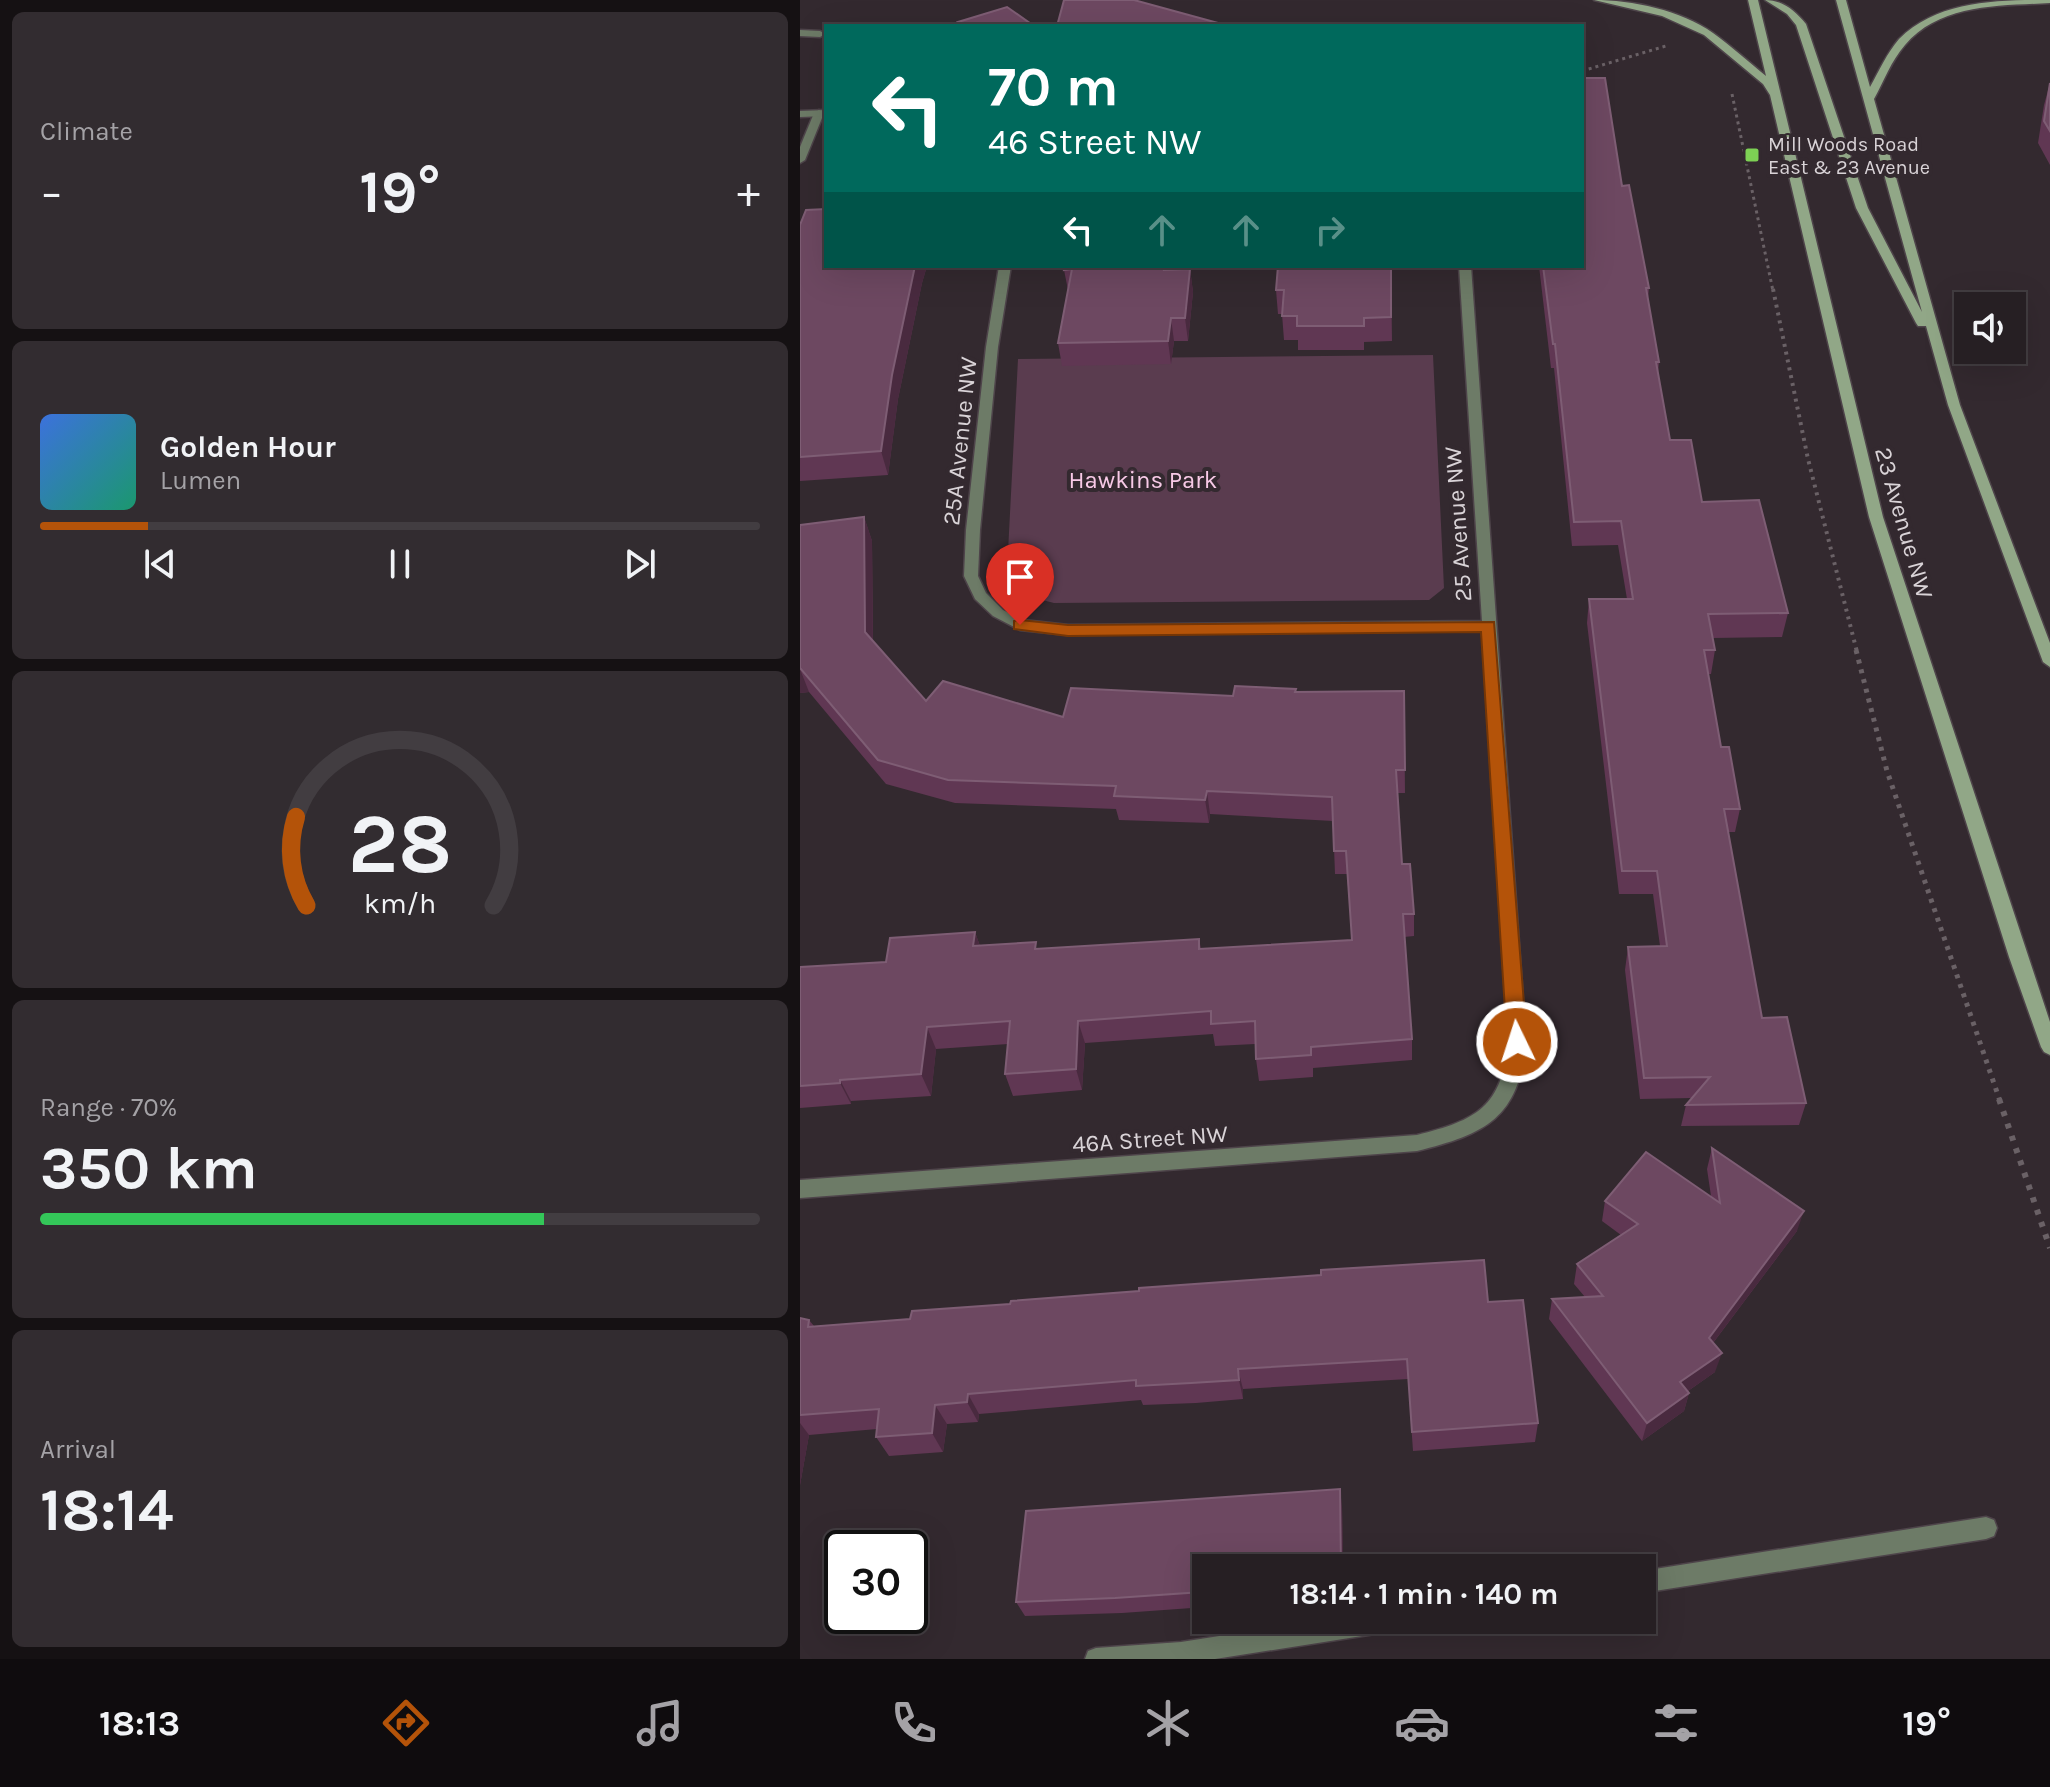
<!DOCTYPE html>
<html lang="en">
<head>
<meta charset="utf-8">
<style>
  body { margin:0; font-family:Karla,sans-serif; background:#322c30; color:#f1f3f6; height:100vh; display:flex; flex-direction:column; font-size:30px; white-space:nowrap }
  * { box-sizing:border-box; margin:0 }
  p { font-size:26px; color:#a4a2a6 }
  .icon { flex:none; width:44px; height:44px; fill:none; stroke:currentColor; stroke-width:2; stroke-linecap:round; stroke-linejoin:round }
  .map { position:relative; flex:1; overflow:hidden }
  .side { display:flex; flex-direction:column; gap:12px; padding:12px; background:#151113; width:800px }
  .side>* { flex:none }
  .guide { position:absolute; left:24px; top:24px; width:760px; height:244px; border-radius:0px; box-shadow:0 8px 32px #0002,0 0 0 2px #423d41; background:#00695c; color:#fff; overflow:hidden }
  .controls { position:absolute; left:1154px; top:292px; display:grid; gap:16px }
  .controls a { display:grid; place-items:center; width:72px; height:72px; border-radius:0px; background:#261f23; box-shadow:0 8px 32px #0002,0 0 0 2px #423d41; font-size:40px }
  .speed { position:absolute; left:24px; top:1530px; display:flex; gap:16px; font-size:40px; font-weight:700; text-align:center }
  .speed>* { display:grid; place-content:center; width:104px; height:104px; border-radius:50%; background:#261f23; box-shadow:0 8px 32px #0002,0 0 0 2px #423d41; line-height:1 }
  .speed .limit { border:4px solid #111; border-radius:12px; background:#fff; color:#111 }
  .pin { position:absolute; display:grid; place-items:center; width:68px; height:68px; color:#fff; margin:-82px -34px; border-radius:50% 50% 50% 0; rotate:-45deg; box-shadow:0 0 8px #0007 }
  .pin .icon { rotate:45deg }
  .me { position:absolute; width:88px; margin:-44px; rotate:356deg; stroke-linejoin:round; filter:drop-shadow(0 0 6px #0008) }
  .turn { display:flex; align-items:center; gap:28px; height:168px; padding:0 32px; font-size:36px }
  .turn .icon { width:104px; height:104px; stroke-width:2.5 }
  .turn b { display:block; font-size:56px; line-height:68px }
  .lanes { display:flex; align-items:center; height:76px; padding:0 32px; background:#0003; justify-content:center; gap:40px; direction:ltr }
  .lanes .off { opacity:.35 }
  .big { font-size:60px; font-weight:700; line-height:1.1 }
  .side .tile { flex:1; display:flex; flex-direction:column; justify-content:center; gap:12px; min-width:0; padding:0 28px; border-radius:12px; background:#322c30 }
  .side .dial { align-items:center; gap:0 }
  .dial svg { height:208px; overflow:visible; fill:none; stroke:#423d41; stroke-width:7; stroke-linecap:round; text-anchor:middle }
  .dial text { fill:#f1f3f6; stroke:none }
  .song { display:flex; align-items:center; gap:24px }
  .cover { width:96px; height:96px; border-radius:12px; background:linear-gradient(135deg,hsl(220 70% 55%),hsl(160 70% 35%)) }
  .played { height:8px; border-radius:4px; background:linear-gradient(90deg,#b45309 15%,#423d41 15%) }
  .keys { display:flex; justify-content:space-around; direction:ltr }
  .heat { display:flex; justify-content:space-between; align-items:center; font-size:44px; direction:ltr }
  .charge { height:12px; border-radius:6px; background:linear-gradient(90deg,#34c759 70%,#423d41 0) }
  .trip { position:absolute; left:392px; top:1554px; width:464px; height:80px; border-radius:0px; background:#261f23; box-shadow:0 8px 32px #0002,0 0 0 2px #423d41; font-weight:700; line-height:80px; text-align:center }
  .dock { display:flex; height:128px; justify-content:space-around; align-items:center; background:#0f0c0e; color:#a4a2a6 }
  .dock .icon { width:56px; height:56px }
  .dock .selected { color:#b45309 }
  .dock b { font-size:36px; color:#f1f3f6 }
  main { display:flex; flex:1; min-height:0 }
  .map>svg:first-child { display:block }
  .green { fill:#5a3c4f }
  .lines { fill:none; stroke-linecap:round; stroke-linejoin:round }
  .service-casing { stroke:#4e444a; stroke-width:3 }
  .minor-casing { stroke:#4e444a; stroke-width:3 }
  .secondary-casing { stroke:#4e444a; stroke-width:3 }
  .path-far3 { stroke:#6a6166; stroke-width:3; stroke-dasharray:3 4; stroke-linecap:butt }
  .path-far2 { stroke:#6a6166; stroke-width:4; stroke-dasharray:3 5; stroke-linecap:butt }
  .path-far1 { stroke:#6a6166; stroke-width:5; stroke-dasharray:4 6; stroke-linecap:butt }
  .path { stroke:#6a6166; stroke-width:6; stroke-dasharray:5 8; stroke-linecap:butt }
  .service { fill:#6d7b67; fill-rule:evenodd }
  .minor { fill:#6d7b67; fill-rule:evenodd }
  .secondary { fill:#91a787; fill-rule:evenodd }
  .wall { fill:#603753 }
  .shaded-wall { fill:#492a3f }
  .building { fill:#6d4861; stroke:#7e5d74; stroke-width:2 }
  .route { fill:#b45309; stroke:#753606; stroke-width:2 }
  .poi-dot { fill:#7dd154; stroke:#33292f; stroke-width:3 }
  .labels { text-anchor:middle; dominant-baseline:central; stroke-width:8; stroke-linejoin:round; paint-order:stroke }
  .far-poi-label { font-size:20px; fill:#d9d3d7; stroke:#33292f; text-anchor:start }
  .street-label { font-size:24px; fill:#d9d3d7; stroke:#33292f }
  .park-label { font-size:24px; fill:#f7c9e6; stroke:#33292f }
</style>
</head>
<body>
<main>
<section class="side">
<div class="tile"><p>Climate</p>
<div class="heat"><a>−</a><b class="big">19°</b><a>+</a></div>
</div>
<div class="tile">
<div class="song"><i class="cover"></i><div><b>Golden Hour</b><p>Lumen</p></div></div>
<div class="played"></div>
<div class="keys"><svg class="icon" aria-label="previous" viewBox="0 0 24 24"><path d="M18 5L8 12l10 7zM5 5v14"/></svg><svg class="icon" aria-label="pause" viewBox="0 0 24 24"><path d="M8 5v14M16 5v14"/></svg><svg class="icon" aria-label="next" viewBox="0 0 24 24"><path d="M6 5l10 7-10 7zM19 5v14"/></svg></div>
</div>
<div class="tile dial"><svg viewBox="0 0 100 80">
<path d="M14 69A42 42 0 1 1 86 69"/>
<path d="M14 69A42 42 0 0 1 10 35" stroke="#b45309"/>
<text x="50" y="56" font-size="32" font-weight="700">28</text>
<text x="50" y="72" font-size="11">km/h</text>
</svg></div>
<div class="tile"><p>Range · 70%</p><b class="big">350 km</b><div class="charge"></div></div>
<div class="tile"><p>Arrival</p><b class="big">18:14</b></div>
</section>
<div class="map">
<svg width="1250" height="1659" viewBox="0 0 1250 1659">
  <rect width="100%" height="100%" fill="#33292f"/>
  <path class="green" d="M633 355 644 588 629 600 254 603C232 597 216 594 207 571L218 359Z"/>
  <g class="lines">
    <defs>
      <g id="service">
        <polygon points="0,30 20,31 25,34 20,37 0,36"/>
        <polygon points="19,110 24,113 5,160 0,163 0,147 14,113"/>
        <polygon points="1186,1517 1194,1520 1197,1528 1194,1536 1186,1539 842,1593 842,1571"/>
        <polygon points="522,1620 605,1620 602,1628 594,1631 415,1659 285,1659 288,1651 296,1648 381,1642"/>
      </g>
      <g id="minor">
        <polygon points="26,110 26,116 0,117 0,111"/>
        <path d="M199 266H211L198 347 180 530 178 576 186 593 203 610 223 620 268 625 682 621 659 266H671L726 1042C719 1118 686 1134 617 1151L0 1198V1180L617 1135C677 1120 702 1107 708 1042L682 631 268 635 220 630 193 616 175 599 164 576 166 530 186 347Z"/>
      </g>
      <g id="secondary">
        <path d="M794 0C832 0 881 10 913 33 931 46 949 62 966 76L948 0H958L1083 517 1250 1022V1055L1244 1052 1241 1047 1209 957 1069 517 970 95 963 84 904 35 862 16Z"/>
        <path d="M965 0C983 0 995 11 1006 24L1068 208 1122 312 1036 0H1046L1070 87C1079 71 1087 53 1099 39 1138 0 1198 0 1250 0V3C1200 6 1141 3 1105 45 1091 61 1084 81 1074 99L1160 405 1250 643V667L1243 662 1148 405 1126 326H1118L1116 323 1056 208 996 25 987 14Z"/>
      </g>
    </defs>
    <use href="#service" class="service-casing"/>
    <use href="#minor" class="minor-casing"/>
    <use href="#secondary" class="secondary-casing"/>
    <g class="path-far3">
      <polyline points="782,71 866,46"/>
      <polyline points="932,94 973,291"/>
    </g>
    <polyline class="path-far2" points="973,289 1008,459 1057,652"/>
    <polyline class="path-far1" points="1056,650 1087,771 1200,1101"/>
    <polyline class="path" points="1199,1099 1250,1248"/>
    <use href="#service" class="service"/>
    <use href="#minor" class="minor"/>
    <use href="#secondary" class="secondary"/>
  </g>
  <g class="wall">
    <polygon points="1250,83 1250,165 1238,143 1244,105"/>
    <polygon points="822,186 849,288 848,299 859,362 858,373 870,440 902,502 988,613 982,637 913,638 915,650 911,674 908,674 921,747 940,809 935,832 928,832 962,1018 1006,1103 999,1125 881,1126 886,1105 892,1098 840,1099 825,970 828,947 860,946 853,894 819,894 787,623 789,599 827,599 818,545 772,546 754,368 751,368 739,266 782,266"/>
    <polygon points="0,225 26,266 127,266 122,283 98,399 88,475 0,481"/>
    <polygon points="265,266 370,266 370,270 390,269 393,292 388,341 374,341 371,364 262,366 258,343 268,290 264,270"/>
    <polygon points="591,266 592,341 564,342 564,350 498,350 498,340 484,340 482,314 478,314 476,290"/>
    <polygon points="64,517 72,541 73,641 126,701 263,717 433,696 496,692 604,691 605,793 597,793 602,864 614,914 614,936 604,937 612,1039 612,1060 513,1068 513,1077 459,1081 456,1059 455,1044 415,1046 413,1034 285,1043 282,1090 213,1096 205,1074 208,1044 136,1049 131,1096 51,1101 51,1104 0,1108 0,967 86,962 175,932 180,946 238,949 399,939 401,949 552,940 547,874 535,874 533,821 410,814 409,823 319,820 316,809 155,803 86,784 9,692 0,693 0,525"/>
    <polygon points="912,1148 997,1231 913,1343 915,1372 888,1391 889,1393 884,1411 842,1441 749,1319 752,1299 785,1297 774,1284 777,1264 821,1235 802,1221 805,1201 911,1196 907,1169"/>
    <polygon points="688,1302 738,1423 735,1442 613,1451 608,1379 443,1389 443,1399 396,1403 343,1405 341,1400 179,1414 178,1422 147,1424 143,1452 89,1456 76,1437 77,1429 9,1435 0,1485 0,1318 9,1320 14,1326"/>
    <polygon points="542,1506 543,1568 406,1568 406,1607 322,1613 225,1616 216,1602"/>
  </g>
  <g class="shaded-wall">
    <polygon points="115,266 127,266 122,283 98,399 88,475 81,451 92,375"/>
    <polygon points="390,269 393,292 388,341 385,318"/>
    <polygon points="371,318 374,341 371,364 368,341"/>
    <polygon points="64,517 72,541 73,656 65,632"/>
    <polygon points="0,669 9,692 0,693"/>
    <polygon points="407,791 410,814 409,823 405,800"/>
    <polygon points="175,932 183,955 173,946"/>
    <polygon points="278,1021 285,1043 282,1090 276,1069"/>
    <polygon points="127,1027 136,1049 131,1096 121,1074"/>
    <polygon points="40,1080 51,1101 51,1104 40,1083"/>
    <polygon points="1004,1211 997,1231 903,1356 909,1338"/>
    <polygon points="922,1353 915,1372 875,1400 880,1382"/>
    <polygon points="438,1369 443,1389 443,1399 439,1380"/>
    <polygon points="889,1393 884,1411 842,1441 847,1423"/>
    <polygon points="168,1394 179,1414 178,1422 167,1402"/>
    <polygon points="135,1405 147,1424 143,1452 132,1433"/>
    <polygon points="0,1423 9,1435 0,1485"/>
    <polygon points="540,1489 542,1506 543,1568 541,1568"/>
    <polygon points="402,1585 406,1596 406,1604 402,1592"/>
  </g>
  <g class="building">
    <polygon points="264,0 334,0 429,26 257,26"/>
    <polygon points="207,7 234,26 163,26 158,22"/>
    <polygon points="782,78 805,78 822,186 829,185 849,288 846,288 859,362 856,362 870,440 891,440 902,502 959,500 988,613 908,614 915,650 904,650 921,747 929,747 940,809 924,809 962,1018 987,1017 1006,1103 886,1105 910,1077 844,1078 828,947 867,946 857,871 822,871 789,599 833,599 821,521 774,522 755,344 753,344 743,266 782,266"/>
    <polygon points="1250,83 1250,131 1244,121"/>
    <polygon points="26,209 26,266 115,266 92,375 81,451 0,457 0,225 6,210"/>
    <polygon points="265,266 365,266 364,270 390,269 385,318 371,318 368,341 258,343 272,269 264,270"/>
    <polygon points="478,266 591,266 591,317 564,318 564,326 497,326 497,316 482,316 484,290 476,290"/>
    <polygon points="64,517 65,632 126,701 143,681 263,717 271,688 433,696 435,686 496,689 495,692 604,691 605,770 596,770 602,864 610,864 614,914 603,914 612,1039 511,1047 511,1055 456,1059 455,1021 411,1024 411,1011 278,1021 276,1069 205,1074 210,1021 127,1027 121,1074 40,1080 40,1083 0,1086 0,967 86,962 90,938 175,932 173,946 236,942 235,949 399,939 399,949 552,940 546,851 534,851 532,797 407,791 405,800 314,796 316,786 148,780 78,760 0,668 0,525"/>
    <polygon points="912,1148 1004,1211 909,1338 922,1353 880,1382 889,1393 847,1423 752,1299 803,1296 777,1264 838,1224 805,1201 846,1152 920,1203"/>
    <polygon points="684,1260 688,1302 723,1300 738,1423 612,1432 607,1359 438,1369 439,1380 391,1383 336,1386 336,1380 168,1394 167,1402 135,1405 132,1433 76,1437 79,1409 0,1415 0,1318 9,1320 8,1327 110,1319 112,1311 210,1304 211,1301 339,1291 339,1288 521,1275 521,1270"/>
    <polygon points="540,1489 541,1568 406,1568 406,1584 402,1585 402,1592 315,1598 216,1602 226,1511"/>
  </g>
  <polygon class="route" points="220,620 268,625 694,622 727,1042 724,1048 717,1051 710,1048 707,1042 681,632 268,636 214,629 214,621"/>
  <rect class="poi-dot" x="944" y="147" width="16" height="16" rx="4"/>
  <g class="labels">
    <g class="far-poi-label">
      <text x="968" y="144">Mill Woods Road<tspan x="968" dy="23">East &amp; 23 Avenue</tspan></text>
    </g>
    <g class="street-label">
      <text transform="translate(160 441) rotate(-84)">25A Avenue NW</text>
      <text transform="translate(1104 523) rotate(74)">23 Avenue NW</text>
      <text transform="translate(658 524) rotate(-94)">25 Avenue NW</text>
      <text transform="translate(350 1139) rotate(-4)">46A Street NW</text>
    </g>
    <g class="park-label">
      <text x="343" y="480">Hawkins Park</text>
    </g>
  </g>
</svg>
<div class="controls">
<a><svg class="icon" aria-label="sound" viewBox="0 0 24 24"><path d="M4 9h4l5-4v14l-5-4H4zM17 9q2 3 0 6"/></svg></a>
</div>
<div class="speed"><div class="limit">30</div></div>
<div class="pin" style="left:220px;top:625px;background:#d93025"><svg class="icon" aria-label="arrive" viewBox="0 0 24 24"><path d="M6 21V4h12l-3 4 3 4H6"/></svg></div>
<svg class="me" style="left:717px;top:1042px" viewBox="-20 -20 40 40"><circle r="17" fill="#b45309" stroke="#fff" stroke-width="3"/><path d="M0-11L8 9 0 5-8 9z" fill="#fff"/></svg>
<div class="trip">18:14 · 1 min · 140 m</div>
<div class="guide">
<div class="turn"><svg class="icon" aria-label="left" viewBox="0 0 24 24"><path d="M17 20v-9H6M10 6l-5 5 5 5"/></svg><div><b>70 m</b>46 Street NW</div></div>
<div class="lanes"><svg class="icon" aria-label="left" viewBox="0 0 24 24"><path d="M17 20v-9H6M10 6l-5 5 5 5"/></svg><svg class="icon off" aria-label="ahead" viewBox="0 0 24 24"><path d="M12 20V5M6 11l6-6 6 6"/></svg><svg class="icon off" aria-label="ahead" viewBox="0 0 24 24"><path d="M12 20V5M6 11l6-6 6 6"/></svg><svg class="icon off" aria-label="right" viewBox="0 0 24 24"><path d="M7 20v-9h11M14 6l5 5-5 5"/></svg></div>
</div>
</div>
</main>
<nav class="dock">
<b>18:13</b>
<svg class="icon selected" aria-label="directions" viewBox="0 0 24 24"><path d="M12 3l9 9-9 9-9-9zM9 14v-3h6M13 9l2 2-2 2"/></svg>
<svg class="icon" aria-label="music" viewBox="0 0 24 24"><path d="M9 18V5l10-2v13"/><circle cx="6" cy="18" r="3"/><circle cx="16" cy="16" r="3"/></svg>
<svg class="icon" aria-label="phone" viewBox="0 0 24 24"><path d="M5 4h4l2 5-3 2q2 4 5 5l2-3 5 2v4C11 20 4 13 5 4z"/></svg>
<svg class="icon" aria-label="climate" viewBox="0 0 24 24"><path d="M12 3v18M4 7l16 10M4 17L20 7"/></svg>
<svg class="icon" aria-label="car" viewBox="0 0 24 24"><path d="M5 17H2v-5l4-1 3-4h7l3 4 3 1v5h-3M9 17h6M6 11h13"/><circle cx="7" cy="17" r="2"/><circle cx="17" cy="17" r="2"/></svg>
<svg class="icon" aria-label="filters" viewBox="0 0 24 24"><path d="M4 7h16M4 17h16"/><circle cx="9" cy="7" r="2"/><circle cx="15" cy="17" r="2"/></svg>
<b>19°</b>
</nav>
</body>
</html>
